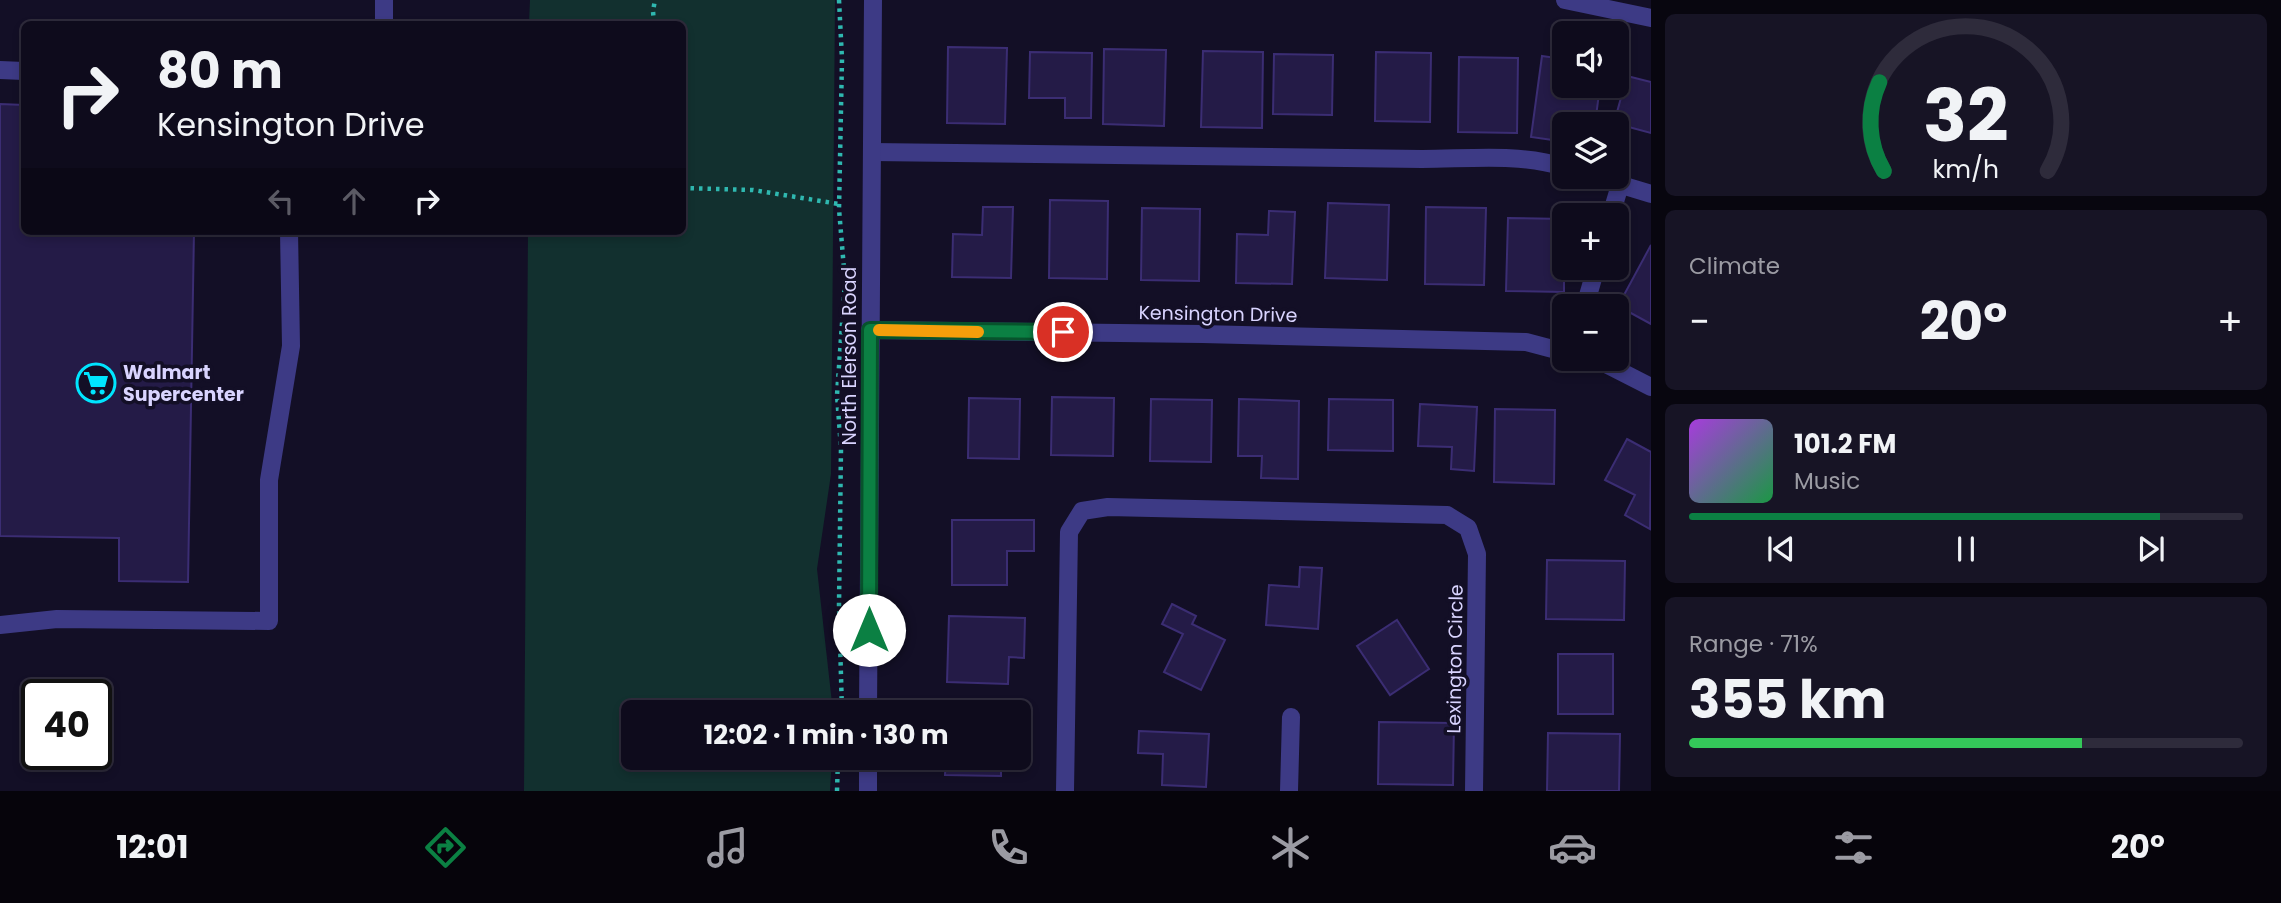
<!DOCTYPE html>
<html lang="en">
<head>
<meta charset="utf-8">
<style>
  body { margin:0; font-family:Poppins,sans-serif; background:#171425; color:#f1f3f6; height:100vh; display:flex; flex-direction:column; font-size:26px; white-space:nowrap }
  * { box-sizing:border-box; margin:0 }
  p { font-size:23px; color:#9b9ba3 }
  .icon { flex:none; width:38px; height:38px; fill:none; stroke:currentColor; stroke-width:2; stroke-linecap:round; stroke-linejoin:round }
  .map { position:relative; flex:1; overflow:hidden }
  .details { display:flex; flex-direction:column; gap:14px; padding:14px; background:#08060f; width:630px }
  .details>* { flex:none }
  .guide { position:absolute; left:21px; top:21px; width:665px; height:214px; border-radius:10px; box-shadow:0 4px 10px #0003,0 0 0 2px #2e2b3b; background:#0e0b1c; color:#f1f3f6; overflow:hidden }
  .fabs { position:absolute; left:1552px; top:21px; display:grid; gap:14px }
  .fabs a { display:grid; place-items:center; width:77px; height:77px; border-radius:10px; background:#0e0b1c; box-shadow:0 4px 10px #0003,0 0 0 2px #2e2b3b; font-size:35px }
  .speed { position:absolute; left:21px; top:679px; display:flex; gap:14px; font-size:35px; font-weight:700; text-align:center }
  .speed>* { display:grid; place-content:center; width:91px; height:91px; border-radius:50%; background:#0e0b1c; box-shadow:0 4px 10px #0003,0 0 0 2px #2e2b3b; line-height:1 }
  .speed .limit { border:4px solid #111; border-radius:10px; background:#fff; color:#111 }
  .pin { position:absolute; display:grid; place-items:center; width:60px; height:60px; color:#fff; margin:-30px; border:4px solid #fff; border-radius:50%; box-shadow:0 2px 7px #0007 }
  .me { position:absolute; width:77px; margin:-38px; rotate:0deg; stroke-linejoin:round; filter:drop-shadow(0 0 5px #0008) }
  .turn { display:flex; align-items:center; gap:24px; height:147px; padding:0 21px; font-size:32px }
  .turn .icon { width:91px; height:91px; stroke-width:2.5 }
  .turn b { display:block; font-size:49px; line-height:60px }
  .lanes { display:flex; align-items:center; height:66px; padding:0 21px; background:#0003; justify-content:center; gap:35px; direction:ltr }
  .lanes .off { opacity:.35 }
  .big { font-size:52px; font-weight:700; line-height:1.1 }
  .details .widget { flex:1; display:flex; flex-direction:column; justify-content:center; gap:10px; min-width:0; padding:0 24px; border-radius:10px; background:#171425 }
  .details .dial { align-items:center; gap:0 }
  .dial svg { height:182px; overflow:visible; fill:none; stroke:#2e2b3b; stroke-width:7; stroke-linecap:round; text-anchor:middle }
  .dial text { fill:#f1f3f6; stroke:none }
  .song { display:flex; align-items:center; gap:21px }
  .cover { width:84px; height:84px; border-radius:10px; background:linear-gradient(135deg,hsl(280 70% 55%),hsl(140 70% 35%)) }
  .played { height:7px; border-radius:4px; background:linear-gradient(90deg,#0b8043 85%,#2e2b3b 85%) }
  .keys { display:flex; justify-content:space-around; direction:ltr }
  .heat { display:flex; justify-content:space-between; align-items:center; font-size:38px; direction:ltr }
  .charge { height:10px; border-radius:5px; background:linear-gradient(90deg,#34c759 71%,#2e2b3b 0) }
  .trip { position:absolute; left:621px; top:700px; width:410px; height:70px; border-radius:10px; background:#0e0b1c; box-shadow:0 4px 10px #0003,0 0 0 2px #2e2b3b; font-weight:700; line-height:70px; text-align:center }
  .tab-bar { display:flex; height:112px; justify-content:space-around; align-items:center; background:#06040b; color:#9b9ba3 }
  .tab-bar .icon { width:49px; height:49px }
  .tab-bar .active { color:#0b8043 }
  .tab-bar b { font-size:32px; color:#f1f3f6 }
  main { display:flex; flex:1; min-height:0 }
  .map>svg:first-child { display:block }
  .green { fill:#12302f }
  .building { fill:#241b47; stroke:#3b2d73; stroke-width:2 }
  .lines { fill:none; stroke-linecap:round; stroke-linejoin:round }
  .path { stroke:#2fb8b0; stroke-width:4.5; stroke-dasharray:3.5 5; stroke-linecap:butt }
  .minor { stroke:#3d3a85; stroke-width:18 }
  .route-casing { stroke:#07532c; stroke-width:18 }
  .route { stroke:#0b8043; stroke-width:12 }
  .slow { stroke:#f59e0b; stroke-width:12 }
  .labels { text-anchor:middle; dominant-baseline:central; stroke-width:7; stroke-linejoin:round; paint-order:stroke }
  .street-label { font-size:19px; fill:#d9d4ff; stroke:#130f26 }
  .poi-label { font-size:19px; font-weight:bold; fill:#d9d4ff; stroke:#130f26; text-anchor:start }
</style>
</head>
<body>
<main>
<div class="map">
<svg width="1651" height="791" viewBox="0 0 1651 791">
  <rect width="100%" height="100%" fill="#130f26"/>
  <polygon class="green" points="530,0 835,0 831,474 817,569 833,712 634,712 634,758 832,758 830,791 524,791 528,231 682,231 682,24 529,24"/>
  <g class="building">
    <polygon points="948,47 1007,48 1005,124 947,123"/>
    <polygon points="1104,49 1166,50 1164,126 1103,124"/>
    <polygon points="1203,51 1263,52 1262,128 1201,127"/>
    <polygon points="1030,52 1092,53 1091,118 1065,118 1065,98 1029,98"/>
    <polygon points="1376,52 1431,53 1430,122 1375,121"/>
    <polygon points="1274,54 1333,55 1332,115 1273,114"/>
    <polygon points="1542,56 1564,59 1564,86 1600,86 1595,124 1562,121 1560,141 1531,137"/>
    <polygon points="1459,57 1518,58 1517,133 1458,132"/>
    <polygon points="1627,76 1651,82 1651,133 1614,123"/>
    <polygon points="0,104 24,105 24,231 194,231 188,582 119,581 119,538 0,536"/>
    <polygon points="1050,200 1108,201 1107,279 1049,278"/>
    <polygon points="1328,203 1389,205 1387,280 1325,278"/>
    <polygon points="983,207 1013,207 1011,278 952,277 953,234 982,235"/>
    <polygon points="1426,207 1486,208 1484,285 1425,284"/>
    <polygon points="1142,208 1200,209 1199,281 1141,280"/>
    <polygon points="1269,211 1295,212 1292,284 1236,283 1237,234 1268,235"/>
    <polygon points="1508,218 1564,219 1564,292 1506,291"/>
    <polygon points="1651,245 1651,324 1618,306"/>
    <polygon points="1052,397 1114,398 1113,456 1051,455"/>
    <polygon points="969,398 1020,399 1019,459 968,458"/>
    <polygon points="1151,399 1212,400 1211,462 1150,461"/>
    <polygon points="1239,399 1299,401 1298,479 1261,478 1262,456 1238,456"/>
    <polygon points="1329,399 1393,400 1393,451 1328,450"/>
    <polygon points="1420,404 1477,407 1474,471 1451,469 1452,447 1418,446"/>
    <polygon points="1495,409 1555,410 1554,484 1494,482"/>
    <polygon points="1627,439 1651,452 1650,529 1625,515 1635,495 1605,480"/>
    <polygon points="952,520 1034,520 1034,551 1007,551 1007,585 952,585"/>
    <polygon points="1547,560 1625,561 1624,620 1546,619"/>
    <polygon points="1300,567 1322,568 1318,629 1266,625 1269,585 1299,587"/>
    <polygon points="1172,604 1196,616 1192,624 1225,640 1201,690 1164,672 1183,634 1162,624"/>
    <polygon points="949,616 1025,618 1024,658 1009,657 1008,684 947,682"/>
    <polygon points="1397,620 1429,669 1390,695 1357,646"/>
    <rect x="1558" y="654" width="55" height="60"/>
    <polygon points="947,704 1002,705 1002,712 946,712"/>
    <polygon points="1379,722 1454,723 1453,785 1378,784"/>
    <polygon points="1139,731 1209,734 1206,787 1162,785 1163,754 1138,753"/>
    <polygon points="1548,733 1620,734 1619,791 1547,791"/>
    <polygon points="946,758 1001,758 1001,776 945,775"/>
  </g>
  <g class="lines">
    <g class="path">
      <polyline points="839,0 842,59 839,209 845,281 837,395 841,448 839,605 842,712"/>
      <polyline points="654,24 653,11 655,0"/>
      <polyline points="682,188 753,190 839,204"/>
      <polyline points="837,791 838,758"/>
    </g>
    <g class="minor">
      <polyline points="1565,0 1651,18"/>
      <polyline points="384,24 384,0"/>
      <polyline points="0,70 24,71"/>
      <path d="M872 152 1422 159C1469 159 1519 153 1564 167"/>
      <polyline points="1595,177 1651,194"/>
      <polyline points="1611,215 1620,185"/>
      <polyline points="1585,306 1596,268"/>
      <polyline points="870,330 1202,334 1526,342 1564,352"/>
      <polyline points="1589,359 1602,362 1651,387"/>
      <polyline points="0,625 57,619 269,621 269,480 291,346 289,231"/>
      <polyline points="868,712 873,0"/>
      <polyline points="868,791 868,758"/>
      <polyline points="1065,791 1069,532 1082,511 1108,507 1447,515 1468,528 1477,554 1474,791"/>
      <polyline points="1289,791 1291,717"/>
    </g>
  </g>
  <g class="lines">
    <defs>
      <polyline id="route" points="869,630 870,330 1063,332"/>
    </defs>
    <use href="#route" class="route-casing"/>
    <use href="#route" class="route"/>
    <polyline class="slow" points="879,330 978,332"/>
  </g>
  <defs>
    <symbol id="supermarket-ring" viewBox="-11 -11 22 22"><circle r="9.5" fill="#130f26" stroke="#00e5ff" stroke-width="1.5"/><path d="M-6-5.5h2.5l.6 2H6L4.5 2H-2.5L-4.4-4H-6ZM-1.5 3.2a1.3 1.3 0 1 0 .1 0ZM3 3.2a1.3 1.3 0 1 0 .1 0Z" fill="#00e5ff"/></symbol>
  </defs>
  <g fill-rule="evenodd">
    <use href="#supermarket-ring" x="74" y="361" width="44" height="44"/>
  </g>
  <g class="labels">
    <g class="street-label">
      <text transform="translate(1218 314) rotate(1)">Kensington Drive</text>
      <text transform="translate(849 356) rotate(-90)">North Elerson Road</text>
      <text transform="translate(1455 659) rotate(-89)">Lexington Circle</text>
    </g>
    <g class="poi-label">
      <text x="123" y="372">Walmart<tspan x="123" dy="22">Supercenter</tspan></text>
    </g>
  </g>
</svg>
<div class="fabs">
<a><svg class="icon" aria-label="sound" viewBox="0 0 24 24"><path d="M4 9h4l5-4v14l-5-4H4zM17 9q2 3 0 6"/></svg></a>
<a><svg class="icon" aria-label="layers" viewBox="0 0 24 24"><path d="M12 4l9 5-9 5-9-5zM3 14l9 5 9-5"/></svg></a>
<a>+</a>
<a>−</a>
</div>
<div class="speed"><div class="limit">40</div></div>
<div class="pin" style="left:1063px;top:332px;background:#d93025"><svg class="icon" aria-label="arrive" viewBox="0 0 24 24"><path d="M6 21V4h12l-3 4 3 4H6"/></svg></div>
<svg class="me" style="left:869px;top:630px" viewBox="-20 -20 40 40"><circle r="19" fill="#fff"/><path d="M0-13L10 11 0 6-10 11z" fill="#0b8043"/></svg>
<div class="trip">12:02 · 1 min · 130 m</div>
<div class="guide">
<div class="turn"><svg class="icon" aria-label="right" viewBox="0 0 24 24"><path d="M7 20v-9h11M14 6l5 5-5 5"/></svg><div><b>80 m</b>Kensington Drive</div></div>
<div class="lanes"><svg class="icon off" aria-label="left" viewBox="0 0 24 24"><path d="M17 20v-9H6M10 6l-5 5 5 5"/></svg><svg class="icon off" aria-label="ahead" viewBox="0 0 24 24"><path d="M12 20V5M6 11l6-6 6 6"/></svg><svg class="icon" aria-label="right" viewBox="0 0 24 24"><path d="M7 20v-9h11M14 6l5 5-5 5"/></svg></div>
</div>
</div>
<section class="details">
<div class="widget dial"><svg viewBox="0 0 100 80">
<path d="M14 69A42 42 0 1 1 86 69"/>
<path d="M14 69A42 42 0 0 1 12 30" stroke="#0b8043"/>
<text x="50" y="56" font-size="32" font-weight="700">32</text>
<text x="50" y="72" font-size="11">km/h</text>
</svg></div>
<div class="widget"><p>Climate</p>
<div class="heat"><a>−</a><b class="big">20°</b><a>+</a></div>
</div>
<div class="widget">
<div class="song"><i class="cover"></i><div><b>101.2 FM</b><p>Music</p></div></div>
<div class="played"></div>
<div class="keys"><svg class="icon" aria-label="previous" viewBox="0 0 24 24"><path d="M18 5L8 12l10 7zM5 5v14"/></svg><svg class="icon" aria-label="pause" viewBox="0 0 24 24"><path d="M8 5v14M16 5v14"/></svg><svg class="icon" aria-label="next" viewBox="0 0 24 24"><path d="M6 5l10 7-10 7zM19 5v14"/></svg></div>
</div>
<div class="widget"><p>Range · 71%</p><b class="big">355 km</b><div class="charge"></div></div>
</section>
</main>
<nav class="tab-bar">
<b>12:01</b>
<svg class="icon active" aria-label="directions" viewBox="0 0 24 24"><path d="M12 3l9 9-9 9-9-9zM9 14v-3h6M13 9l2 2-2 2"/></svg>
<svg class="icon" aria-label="music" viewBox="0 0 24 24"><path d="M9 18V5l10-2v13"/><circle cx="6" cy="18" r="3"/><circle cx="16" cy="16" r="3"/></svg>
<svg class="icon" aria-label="phone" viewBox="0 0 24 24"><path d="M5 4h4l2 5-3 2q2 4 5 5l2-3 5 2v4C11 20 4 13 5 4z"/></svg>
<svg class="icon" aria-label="climate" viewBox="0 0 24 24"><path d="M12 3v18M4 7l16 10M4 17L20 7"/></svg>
<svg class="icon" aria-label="car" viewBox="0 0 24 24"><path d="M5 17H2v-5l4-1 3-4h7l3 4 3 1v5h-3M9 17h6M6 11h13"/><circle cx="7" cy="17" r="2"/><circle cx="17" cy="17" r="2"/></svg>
<svg class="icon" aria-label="filters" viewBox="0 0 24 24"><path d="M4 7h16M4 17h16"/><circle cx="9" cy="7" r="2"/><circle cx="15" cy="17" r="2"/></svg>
<b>20°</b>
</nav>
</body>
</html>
